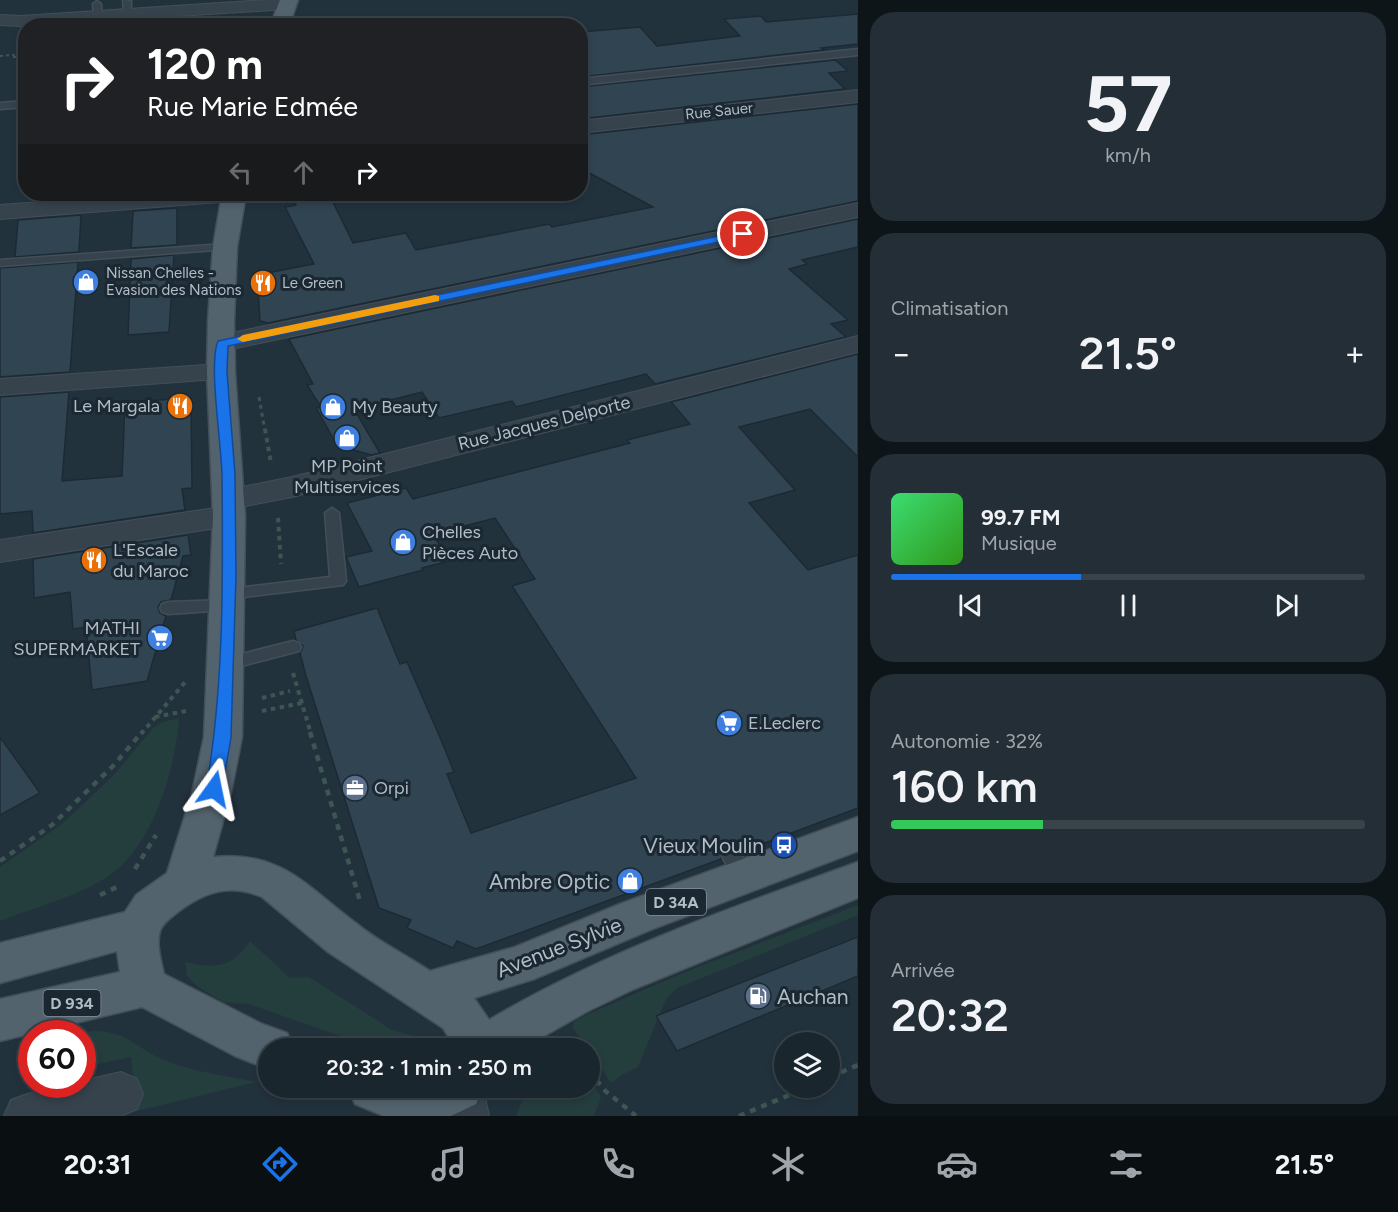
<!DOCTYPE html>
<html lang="fr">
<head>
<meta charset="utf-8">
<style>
  body { margin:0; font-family:Figtree,sans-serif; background:#232e36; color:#f1f3f6; height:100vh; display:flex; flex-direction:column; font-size:22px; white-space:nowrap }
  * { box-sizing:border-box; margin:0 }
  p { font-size:20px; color:#9fa5aa }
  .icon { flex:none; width:33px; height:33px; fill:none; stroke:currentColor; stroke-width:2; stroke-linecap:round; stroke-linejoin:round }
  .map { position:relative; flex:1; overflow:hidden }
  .side { display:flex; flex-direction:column; gap:12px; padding:12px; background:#0e1519; width:540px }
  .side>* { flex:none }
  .top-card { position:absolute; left:18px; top:18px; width:570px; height:183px; border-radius:24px; box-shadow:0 3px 9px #0003,0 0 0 2px #38434a; background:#202124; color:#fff; overflow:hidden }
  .fabs { position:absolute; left:774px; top:1032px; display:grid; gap:12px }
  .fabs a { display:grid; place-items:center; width:66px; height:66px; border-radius:50%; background:#1a262e; box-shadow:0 3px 9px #0003,0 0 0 2px #38434a; font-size:30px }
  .speed { position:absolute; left:18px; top:1020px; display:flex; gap:12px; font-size:30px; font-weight:700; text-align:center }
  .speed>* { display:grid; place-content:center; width:78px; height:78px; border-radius:50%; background:#1a262e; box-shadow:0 3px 9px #0003,0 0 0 2px #38434a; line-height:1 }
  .speed .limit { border:9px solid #d22; background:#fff; color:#111 }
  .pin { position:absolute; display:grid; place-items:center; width:51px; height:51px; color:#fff; margin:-26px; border:3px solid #fff; border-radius:50%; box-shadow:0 2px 6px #0007 }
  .me { position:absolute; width:66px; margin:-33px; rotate:12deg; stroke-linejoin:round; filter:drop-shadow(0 0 4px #0008) }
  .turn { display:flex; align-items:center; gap:21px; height:126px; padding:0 30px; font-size:27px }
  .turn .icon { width:78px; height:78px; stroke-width:2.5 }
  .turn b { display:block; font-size:42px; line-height:51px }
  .lanes { display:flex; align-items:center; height:57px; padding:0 30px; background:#0003; justify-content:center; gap:30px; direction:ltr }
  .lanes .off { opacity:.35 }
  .big { font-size:45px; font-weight:600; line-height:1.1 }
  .side .widget { flex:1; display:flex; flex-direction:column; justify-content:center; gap:9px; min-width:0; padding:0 21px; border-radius:24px; background:#232e36 }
  .side .dial { align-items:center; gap:0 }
  .dial b { font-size:78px; line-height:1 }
  .song { display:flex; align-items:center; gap:18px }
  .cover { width:72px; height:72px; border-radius:9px; background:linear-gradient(135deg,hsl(140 70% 55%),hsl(110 70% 35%)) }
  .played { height:6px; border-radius:3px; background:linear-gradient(90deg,#1a73e8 40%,#38434a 40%) }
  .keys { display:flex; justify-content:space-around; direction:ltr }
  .heat { display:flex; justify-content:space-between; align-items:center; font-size:33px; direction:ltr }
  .charge { height:9px; border-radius:4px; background:linear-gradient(90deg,#34c759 32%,#38434a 0) }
  .trip { position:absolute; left:258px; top:1038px; width:342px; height:60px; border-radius:30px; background:#1a262e; box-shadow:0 3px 9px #0003,0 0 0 2px #38434a; font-weight:600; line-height:60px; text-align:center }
  .dock { display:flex; height:96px; justify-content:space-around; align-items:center; background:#0a0f12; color:#9fa5aa }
  .dock .icon { width:42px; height:42px }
  .dock .active { color:#1a73e8 }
  .dock b { font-size:27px; color:#f1f3f6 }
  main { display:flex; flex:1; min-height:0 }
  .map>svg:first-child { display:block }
  .green { fill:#243e3d }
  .building { fill:#304452; stroke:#1d2a34; stroke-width:1.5 }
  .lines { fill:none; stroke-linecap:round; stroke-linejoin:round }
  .service-casing { stroke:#424f59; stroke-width:3 }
  .minor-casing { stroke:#424f59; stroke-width:2 }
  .primary-casing { stroke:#424f59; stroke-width:3 }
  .path-far3 { stroke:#3d5654; stroke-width:2; stroke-dasharray:3 3; stroke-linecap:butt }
  .path-far2 { stroke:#3d5654; stroke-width:3; stroke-dasharray:4 4; stroke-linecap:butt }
  .path-far1 { stroke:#3d5654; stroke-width:4; stroke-dasharray:4.5 4.5; stroke-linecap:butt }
  .path { stroke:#3d5654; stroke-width:4.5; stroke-dasharray:6 6; stroke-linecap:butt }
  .service { fill:#36434d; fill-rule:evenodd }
  .minor { fill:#36434d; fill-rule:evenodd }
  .primary { fill:#53636e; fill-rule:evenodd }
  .route { fill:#1a73e8; stroke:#114b97; stroke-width:1.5 }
  .slow { fill:#f59e0b }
  .labels { text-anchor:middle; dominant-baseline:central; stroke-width:6; stroke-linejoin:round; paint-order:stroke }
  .far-street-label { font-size:15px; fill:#b1bec9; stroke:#1b2832 }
  .far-poi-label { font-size:15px; fill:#b1bec9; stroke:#1b2832; text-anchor:start }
  .shield { fill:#1b2832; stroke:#84919c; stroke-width:1.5 }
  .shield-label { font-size:16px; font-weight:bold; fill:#b1bec9 }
  .poi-label { font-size:18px; fill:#b1bec9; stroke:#1b2832; text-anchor:start }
  .street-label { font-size:18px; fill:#b1bec9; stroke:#1b2832 }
  .near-poi-label { font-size:21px; fill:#b1bec9; stroke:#1b2832; text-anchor:end }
  .near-street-label { font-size:21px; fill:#b1bec9; stroke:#1b2832 }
</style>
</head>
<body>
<main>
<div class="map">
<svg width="858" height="1116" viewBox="0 0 858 1116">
  <rect width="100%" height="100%" fill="#22323d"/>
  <g class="green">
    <path d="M179 718C175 771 153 847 107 877 81 895 30 909 0 921V867L62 824 114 775 153 728 163 722Z"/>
    <polygon points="858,905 858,915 677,988 666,999 638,1067 621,1075 611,1083 590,1052 590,1048 587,1048 572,1027 575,1021 584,1016 685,972"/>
    <path d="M250 941 290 978 309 977 392 1030 422 1038 427 1048H374L249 1004 223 1002 198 987 187 976 185 962C215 969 232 968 250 941Z"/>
    <path d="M93 1031C131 1031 137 1051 169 1062 196 1072 227 1076 256 1082L137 1111 131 1057 83 1067 82 1034H69Z"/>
    <polygon points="590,1079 601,1097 594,1116 516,1116 527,1088 590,1088"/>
  </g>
  <g class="building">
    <polygon points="858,14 858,44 821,48 824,50 580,77 580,32 640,27 657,46 740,36 724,19 761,16 766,22"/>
    <polygon points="835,60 848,71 829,73 845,89 580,119 580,87"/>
    <polygon points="858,104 858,201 268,323 260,321 257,275 314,264 285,207 296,205 290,194 329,194 353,243 406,233 416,250 549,224 552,227 653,207 580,168 580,135"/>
    <polygon points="177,208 177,245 131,248 133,211"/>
    <polygon points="81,215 79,252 15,257 18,220"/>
    <polygon points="858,219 858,247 802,260 807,264 789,269 848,320 831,324 846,337 655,384 646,374 516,407 512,401 439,418 422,392 354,409 380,453 371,455 337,445 316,408 321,407 307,385 313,384 289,339"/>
    <polygon points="174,255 169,332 128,335 131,259"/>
    <polygon points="78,262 70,372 0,377 0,268"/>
    <polygon points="858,354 858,457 810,409 739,427 795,490 749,503 808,570 858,555 858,808 741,852 730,846 722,850 721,859 476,949 457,941 453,948 407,928 411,920 379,908 306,676 300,653 303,646 296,640 294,631 377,608 400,664 407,662 442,742 454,772 447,774 471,833 636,778 512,586 535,579 495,518 433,534 449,561 422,568 423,570 359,587 346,557 372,551 347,503 406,488 413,499 630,443 627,440 690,424 671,402"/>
    <polygon points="69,392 62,481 122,476 125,402 191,398 192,488 182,489 185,510 33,533 32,511 0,514 0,397"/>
    <polygon points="188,535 191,555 183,556 171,600 161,602 158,607 160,613 166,616 147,681 92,690 86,627 73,629 70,592 34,598 33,559"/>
    <polygon points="0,737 40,793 0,815"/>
    <polygon points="858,937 858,976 677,1051 656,1016"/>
  </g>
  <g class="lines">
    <defs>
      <g id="service">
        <polygon points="123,0 131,1 131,16 124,14"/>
        <polygon points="97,1 101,4 102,16 98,19 94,16 93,4"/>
        <polygon points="858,49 858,55 580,85 580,79"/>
        <polygon points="26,101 26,107 0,109 0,103"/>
        <polygon points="225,244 229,245 229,249 0,266 0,260"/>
        <polygon points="332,508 339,513 346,581 343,585 228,599 223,598 220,594 223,590 228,589 330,577 325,513"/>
        <polygon points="228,600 233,601 236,605 233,609 228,610 168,614 162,612 160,608 162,604 168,602"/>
        <polygon points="293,641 299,643 301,647 299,651 226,670 220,668 218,664 220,660 226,658"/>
        <path d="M731 848C742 852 749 866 754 876L752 882C737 887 728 868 722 856L724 851Z"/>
      </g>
      <g id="minor">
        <polygon points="266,0 293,0 297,4 294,8 288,9 21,26 0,25 0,15 21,16"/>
        <polygon points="858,90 858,102 580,133 580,121"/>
        <polygon points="152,194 245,194 242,199 234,201 0,219 0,205"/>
        <polygon points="858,203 858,217 222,351 213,349 209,343 213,337 222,335"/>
        <polygon points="858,336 858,352 292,497 235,508 240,509 244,516 240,523 229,526 0,562 0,540 222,507 218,506 214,499 218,492 292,477"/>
        <polygon points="221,364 231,366 234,372 231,378 0,395 0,379"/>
        <path d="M121 1072 137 1079 143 1094 137 1109 121 1116H4L11 1100C34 1091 58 1084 82 1084V1081Z"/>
        <polygon points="439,1088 483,1088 489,1116 443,1116"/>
      </g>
      <g id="primary">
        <polygon points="280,0 298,0 289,26 270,26"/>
        <path d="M222 194H246L237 247 234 321 235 372 245 516 242 737 231 793 213 857C282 850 307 887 357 924 379 942 406 955 430 971L515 947 620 904 858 817V851L650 930 534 979 474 998 489 1020C603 952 733 907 858 862V898L634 989 588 1011 523 1048H451V1041L443 1028 328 952 262 897C230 883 205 892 179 911 172 917 163 922 160 931 156 944 161 961 164 974L262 1024 287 1033 294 1048H268V1069L235 1056 142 1007 0 1041V999L120 972 117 951 0 983V943L125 912 136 895 167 873 192 793 204 737 213 516 207 372 208 321 213 247Z"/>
        <polygon points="348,1088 483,1088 476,1104 451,1116 384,1116 355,1104"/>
      </g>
    </defs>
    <use href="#service" class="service-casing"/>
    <use href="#minor" class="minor-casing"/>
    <use href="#primary" class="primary-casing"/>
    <g class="path-far3">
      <polyline points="0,56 26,54"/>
      <polyline points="13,57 26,57"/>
    </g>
    <polyline class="path-far2" points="259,397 265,431"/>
    <g class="path-far1">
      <polyline points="265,429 271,463"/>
      <polyline points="278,518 281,564"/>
      <polyline points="293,673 311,734"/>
      <polyline points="262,698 290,691"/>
      <polyline points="262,711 302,703"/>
      <polyline points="155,717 186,711"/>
      <polyline points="141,734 187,680"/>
    </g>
    <g class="path">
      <polyline points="310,732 360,901"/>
      <polyline points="0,861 52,825 113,766 142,732"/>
      <polyline points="135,869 156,835"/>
      <polyline points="100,895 117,887"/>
      <polyline points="590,1070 603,1089 636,1116"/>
      <polyline points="830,1077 858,1065"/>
      <polyline points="739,1116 806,1088"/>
    </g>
    <use href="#service" class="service"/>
    <use href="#minor" class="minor"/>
    <use href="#primary" class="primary"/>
  </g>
  <path class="route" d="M743 231 748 234 747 236 228 346 227 372 235 474 236 576 231 738 222 789 219 794 214 796 208 794 206 789C224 688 223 579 222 477 222 447 208 364 218 341Z"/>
  <polygon class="slow" points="435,295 439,296 439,301 243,342 237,339 243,335"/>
  <defs>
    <symbol id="shop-disc" viewBox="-11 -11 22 22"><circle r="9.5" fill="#3f7fe0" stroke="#1b2832"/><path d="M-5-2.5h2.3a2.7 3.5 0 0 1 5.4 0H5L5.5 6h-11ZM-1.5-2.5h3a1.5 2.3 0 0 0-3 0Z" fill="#fff"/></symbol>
    <symbol id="restaurant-disc" viewBox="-11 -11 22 22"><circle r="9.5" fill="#e8710a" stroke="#1b2832"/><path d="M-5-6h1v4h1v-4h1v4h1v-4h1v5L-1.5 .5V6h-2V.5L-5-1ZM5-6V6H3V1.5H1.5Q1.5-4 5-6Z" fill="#fff"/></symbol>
    <symbol id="supermarket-disc" viewBox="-11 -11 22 22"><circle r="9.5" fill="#3f7fe0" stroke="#1b2832"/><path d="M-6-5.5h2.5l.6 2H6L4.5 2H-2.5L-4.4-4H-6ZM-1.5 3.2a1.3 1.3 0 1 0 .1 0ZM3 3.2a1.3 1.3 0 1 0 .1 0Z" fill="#fff"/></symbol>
    <symbol id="office-disc" viewBox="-11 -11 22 22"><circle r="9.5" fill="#5c6f8a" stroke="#1b2832"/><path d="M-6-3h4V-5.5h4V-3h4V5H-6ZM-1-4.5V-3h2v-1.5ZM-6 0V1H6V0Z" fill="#fff"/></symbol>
    <symbol id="bus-disc" viewBox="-11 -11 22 22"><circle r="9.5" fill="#1a4fb4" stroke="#1b2832"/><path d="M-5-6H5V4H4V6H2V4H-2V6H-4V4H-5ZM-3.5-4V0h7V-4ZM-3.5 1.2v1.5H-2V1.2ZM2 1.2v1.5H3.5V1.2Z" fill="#fff"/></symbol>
    <symbol id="fuel-disc" viewBox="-11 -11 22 22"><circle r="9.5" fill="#5c6f8a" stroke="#1b2832"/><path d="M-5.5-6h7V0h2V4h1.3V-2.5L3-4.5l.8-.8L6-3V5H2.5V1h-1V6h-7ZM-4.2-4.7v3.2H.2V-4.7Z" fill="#fff"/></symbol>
  </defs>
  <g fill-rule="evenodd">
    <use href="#shop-disc" x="71" y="267" width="30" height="30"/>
    <use href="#restaurant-disc" x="248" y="268" width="30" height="30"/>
    <use href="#restaurant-disc" x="165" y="391" width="30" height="30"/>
    <use href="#shop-disc" x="318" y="392" width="30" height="30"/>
    <use href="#shop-disc" x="332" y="423" width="30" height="30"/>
    <use href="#shop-disc" x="388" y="527" width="30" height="30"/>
    <use href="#restaurant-disc" x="79" y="545" width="30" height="30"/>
    <use href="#supermarket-disc" x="145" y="623" width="30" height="30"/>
    <use href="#supermarket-disc" x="714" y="708" width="30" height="30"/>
    <use href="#office-disc" x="340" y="773" width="30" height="30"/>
    <use href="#bus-disc" x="769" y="830" width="30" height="30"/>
    <use href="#shop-disc" x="615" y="866" width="30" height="30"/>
    <use href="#fuel-disc" x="743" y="981" width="30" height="30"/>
  </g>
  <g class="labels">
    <g class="far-street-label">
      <text transform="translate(719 111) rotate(-6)">Rue Sauer</text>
    </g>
    <g class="far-poi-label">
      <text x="106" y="273">Nissan Chelles -<tspan x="106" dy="17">Evasion des Nations</tspan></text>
      <text x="282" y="283">Le Green</text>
    </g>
    <g class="shield">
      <rect x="646" y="889" width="60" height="26" rx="4.5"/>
      <rect x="43.5" y="990" width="57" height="26" rx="4.5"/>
    </g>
    <g class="shield-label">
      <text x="676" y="902">D 34A</text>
      <text x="72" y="1003">D 934</text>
    </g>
    <g class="poi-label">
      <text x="160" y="406" text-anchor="end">Le Margala</text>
      <text x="352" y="407">My Beauty</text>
      <text x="347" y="466" text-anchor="middle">MP Point<tspan x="347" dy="21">Multiservices</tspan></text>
      <text x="422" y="532">Chelles<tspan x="422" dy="21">Pièces Auto</tspan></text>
      <text x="113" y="550">L'Escale<tspan x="113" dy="21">du Maroc</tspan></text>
      <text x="140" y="628" text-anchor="end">MATHI<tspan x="140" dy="21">SUPERMARKET</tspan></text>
      <text x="748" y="723">E.Leclerc</text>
      <text x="374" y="788">Orpi</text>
    </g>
    <g class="street-label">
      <text transform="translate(544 423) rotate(-14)">Rue Jacques Delporte</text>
    </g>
    <g class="near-poi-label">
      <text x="764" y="845">Vieux Moulin</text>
      <text x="610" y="881">Ambre Optic</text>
      <text x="777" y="996" text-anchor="start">Auchan</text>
    </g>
    <g class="near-street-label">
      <text transform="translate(559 947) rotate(-21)">Avenue Sylvie</text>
    </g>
  </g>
</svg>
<div class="fabs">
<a><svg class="icon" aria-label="layers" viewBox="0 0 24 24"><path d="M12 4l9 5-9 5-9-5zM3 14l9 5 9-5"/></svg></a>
</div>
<div class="speed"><div class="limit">60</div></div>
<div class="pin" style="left:743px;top:234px;background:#d93025"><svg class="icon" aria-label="arrive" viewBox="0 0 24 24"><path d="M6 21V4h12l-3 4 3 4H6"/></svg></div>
<svg class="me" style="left:214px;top:789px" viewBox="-20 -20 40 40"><path d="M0-17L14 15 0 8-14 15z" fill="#1a73e8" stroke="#fff" stroke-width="4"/></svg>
<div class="trip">20:32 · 1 min · 250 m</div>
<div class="top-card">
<div class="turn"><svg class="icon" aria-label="right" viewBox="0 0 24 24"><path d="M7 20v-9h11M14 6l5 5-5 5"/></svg><div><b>120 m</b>Rue Marie Edmée</div></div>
<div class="lanes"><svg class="icon off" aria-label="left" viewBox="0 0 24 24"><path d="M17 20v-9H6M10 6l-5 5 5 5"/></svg><svg class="icon off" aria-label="ahead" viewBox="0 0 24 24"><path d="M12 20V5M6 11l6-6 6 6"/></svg><svg class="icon" aria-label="right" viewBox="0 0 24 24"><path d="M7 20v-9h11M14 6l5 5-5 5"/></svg></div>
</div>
</div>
<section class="side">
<div class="widget dial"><b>57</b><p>km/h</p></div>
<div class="widget"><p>Climatisation</p>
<div class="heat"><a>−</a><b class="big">21.5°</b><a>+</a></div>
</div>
<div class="widget">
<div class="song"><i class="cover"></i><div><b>99.7 FM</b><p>Musique</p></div></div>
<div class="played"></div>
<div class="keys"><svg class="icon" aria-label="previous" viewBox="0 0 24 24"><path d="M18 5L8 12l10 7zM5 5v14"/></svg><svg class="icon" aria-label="pause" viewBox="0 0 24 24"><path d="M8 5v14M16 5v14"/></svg><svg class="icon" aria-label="next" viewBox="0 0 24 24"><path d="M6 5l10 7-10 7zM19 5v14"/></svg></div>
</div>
<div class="widget"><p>Autonomie · 32%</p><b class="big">160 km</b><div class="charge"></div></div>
<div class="widget"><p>Arrivée</p><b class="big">20:32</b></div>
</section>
</main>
<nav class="dock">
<b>20:31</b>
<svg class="icon active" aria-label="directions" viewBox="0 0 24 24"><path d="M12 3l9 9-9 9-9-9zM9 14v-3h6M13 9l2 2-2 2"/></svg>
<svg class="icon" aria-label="music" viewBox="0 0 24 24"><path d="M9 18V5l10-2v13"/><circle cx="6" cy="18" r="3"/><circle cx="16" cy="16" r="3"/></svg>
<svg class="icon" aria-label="phone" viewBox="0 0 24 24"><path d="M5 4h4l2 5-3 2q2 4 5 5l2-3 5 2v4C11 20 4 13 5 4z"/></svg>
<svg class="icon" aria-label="climate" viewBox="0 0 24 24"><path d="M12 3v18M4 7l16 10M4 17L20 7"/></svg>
<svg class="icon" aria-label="car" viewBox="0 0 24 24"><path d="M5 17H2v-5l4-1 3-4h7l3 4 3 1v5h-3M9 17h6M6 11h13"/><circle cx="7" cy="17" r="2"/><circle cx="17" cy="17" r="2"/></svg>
<svg class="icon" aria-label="filters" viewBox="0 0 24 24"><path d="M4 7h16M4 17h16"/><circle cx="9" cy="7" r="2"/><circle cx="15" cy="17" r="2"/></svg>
<b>21.5°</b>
</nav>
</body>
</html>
